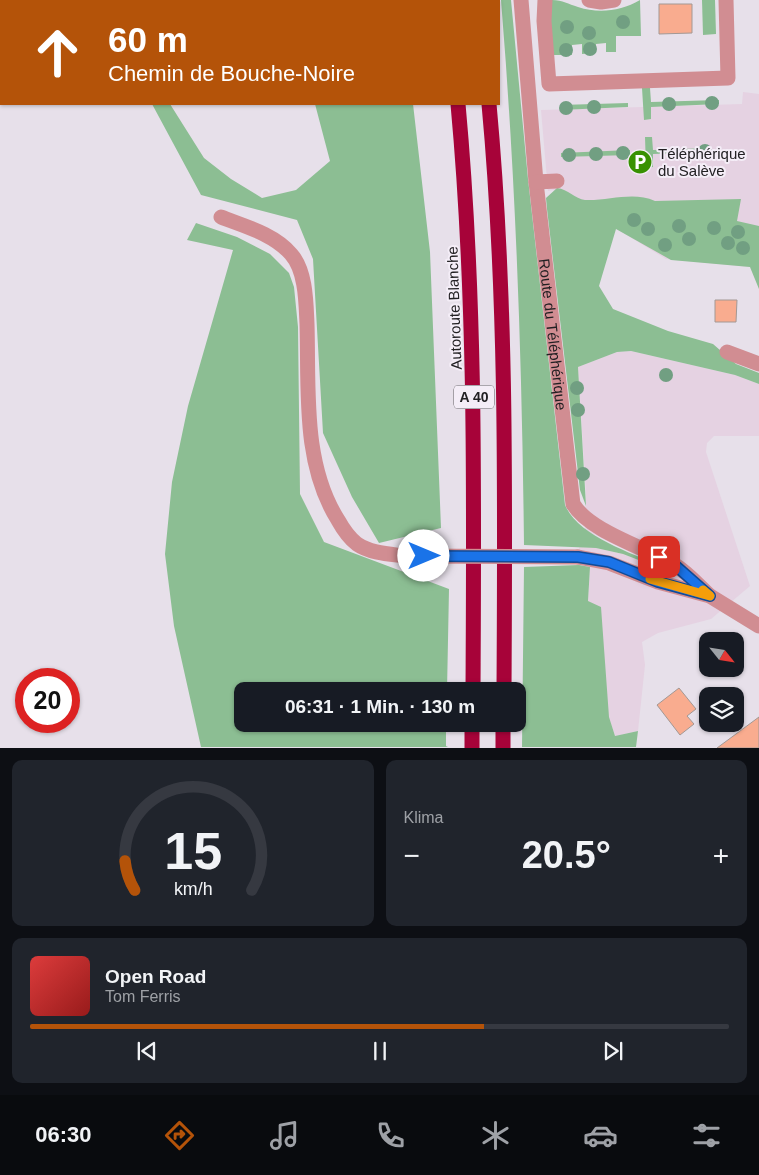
<!DOCTYPE html>
<html lang="de">
<head>
<meta charset="utf-8">
<style>
  body { margin:0; font-family:Helvetica,sans-serif; background:#20242c; color:#f1f3f6; height:100vh; display:flex; flex-direction:column; font-size:19px; white-space:nowrap }
  * { box-sizing:border-box; margin:0 }
  p { font-size:16px; color:#9ea1a6 }
  .icon { flex:none; width:28px; height:28px; fill:none; stroke:currentColor; stroke-width:2; stroke-linecap:round; stroke-linejoin:round }
  .map { position:relative; height:748px; overflow:hidden }
  .side { display:flex; flex-direction:column; gap:12px; padding:12px; background:#0d0f14; flex:1 }
  .side>* { flex:none }
  .banner { position:absolute; left:0px; top:0px; width:500px; height:105px; box-shadow:0 1px 4px #0004; background:#b45309; color:#fff; overflow:hidden }
  .needle { width:32px; rotate:120deg }
  .fabs { position:absolute; left:699px; top:632px; display:grid; gap:10px }
  .fabs a { display:grid; place-items:center; width:45px; height:45px; border-radius:10px; background:#171b24; box-shadow:0 1px 4px #0004; font-size:25px }
  .speed { position:absolute; left:15px; top:668px; display:flex; gap:10px; font-size:25px; font-weight:700; text-align:center }
  .speed>* { display:grid; place-content:center; width:65px; height:65px; border-radius:50%; background:#171b24; box-shadow:0 1px 4px #0004; line-height:1 }
  .speed .limit { border:8px solid #d22; background:#fff; color:#111 }
  .pin { position:absolute; display:grid; place-items:center; width:42px; height:42px; color:#fff; margin:-21px; border-radius:10px; box-shadow:0 2px 8px #0006 }
  .me { position:absolute; width:55px; margin:-28px; rotate:90deg; stroke-linejoin:round; filter:drop-shadow(0 0 4px #0008) }
  .turn { display:flex; align-items:center; gap:18px; height:105px; padding:0 25px; font-size:22px }
  .turn .icon { width:65px; height:65px; stroke-width:2.5 }
  .turn b { display:block; font-size:35px; line-height:42px }
  .big { font-size:38px; font-weight:700; line-height:1.1 }
  .side .card { flex:1; display:flex; flex-direction:column; justify-content:center; gap:8px; min-width:0; padding:0 18px; border-radius:10px; background:#20242c }
  .side .dial { align-items:center; gap:0 }
  .dial svg { height:130px; overflow:visible; fill:none; stroke:#363941; stroke-width:7; stroke-linecap:round; text-anchor:middle }
  .dial text { fill:#f1f3f6; stroke:none }
  .song { display:flex; align-items:center; gap:15px }
  .cover { width:60px; height:60px; border-radius:8px; background:linear-gradient(135deg,hsl(0 70% 55%),hsl(0 70% 35%)) }
  .played { height:5px; border-radius:2px; background:linear-gradient(90deg,#b45309 65%,#363941 65%) }
  .keys { display:flex; justify-content:space-around; direction:ltr }
  .heat { display:flex; justify-content:space-between; align-items:center; font-size:28px; direction:ltr }
  .side .tiles { flex:1; display:grid; gap:12px; grid-template-columns:1fr 1fr }
  .card:last-child { grid-column:span 2 }
  .trip { position:absolute; left:234px; top:682px; width:292px; height:50px; border-radius:10px; background:#171b24; box-shadow:0 1px 4px #0004; font-weight:700; line-height:50px; text-align:center }
  .menu { display:flex; height:80px; justify-content:space-around; align-items:center; background:#090b0e; color:#9ea1a6 }
  .menu .icon { width:35px; height:35px }
  .menu .on { color:#b45309 }
  .menu b { font-size:22px; color:#f1f3f6 }
  .map>svg:first-child { display:block }
  .commercial { fill:#e5d2e2 }
  .green { fill:#8cbe93 }
  .building { fill:#f9ac8f; stroke:#a39894 }
  .lines { fill:none; stroke-linecap:round; stroke-linejoin:round }
  .minor { stroke:#d18d92; stroke-width:15 }
  .highway { stroke:#a70339; stroke-width:15 }
  .minor-bridge { stroke:#d18d92; stroke-width:15 }
  .tree { fill:#719f82 }
  .route-casing { stroke:#114b97; stroke-width:12 }
  .route { stroke:#1a73e8; stroke-width:9 }
  .slow { stroke:#f59e0b; stroke-width:9 }
  .labels { text-anchor:middle; dominant-baseline:central; stroke-width:4; stroke-linejoin:round; paint-order:stroke }
  .shield { fill:#f4edf7; stroke:#615e63; stroke-width:1 }
  .shield-label { font-size:14px; font-weight:bold; fill:#222023 }
  .poi-label { font-size:15px; fill:#222023; stroke:#f4edf7; text-anchor:start }
  .street-label { font-size:15px; fill:#222023; stroke:#f4edf7 }
</style>
</head>
<body>
<div class="map">
<svg width="759" height="748" viewBox="0 0 759 748">
  <rect width="100%" height="100%" fill="#e7e0ea"/>
  <g class="commercial">
    <polygon points="743,92 759,94 759,289 750,267 666,259 553,190 548,191 541,110 742,104"/>
    <polygon points="631,351 735,375 759,384 759,436 714,436 707,443 706,452 750,586 711,619 658,633 642,642 645,665 638,731 615,736 609,718 588,602 590,568 579,565 579,547 596,548 623,554 658,568 659,566 585,530 586,495 578,367 617,352"/>
  </g>
  <g class="green">
    <polygon points="259,0 343,0 344,1 259,1"/>
    <path d="M501 0H511L528 179 565 505C578 536 630 552 660 566L659 568 623 554 596 548 524 545C522 363 516 182 501 0Z"/>
    <path d="M552 0C563 0 568 4 578 7 599 14 621 11 640 0L641 36H616V52H606V43L596 44V53L582 54V44L572 45V55H553L550 10Z"/>
    <polygon points="702,0 715,0 716,34 703,35"/>
    <polygon points="642,88 650,88 651,102 719,100 719,104 651,107 651,119 644,120"/>
    <polygon points="628,103 628,107 560,110 560,105"/>
    <polygon points="152,104 170,104 204,158 231,179 262,198 296,190 330,161 315,104 413,104 430,252 441,528 379,543 352,497 323,433 313,259 297,220 201,195"/>
    <polygon points="645,137 652,137 653,150 710,148 710,152 653,154 653,167 646,168"/>
    <polygon points="630,150 630,155 561,157 561,153"/>
    <path d="M557 188C568 189 575 199 585 200 609 201 633 191 655 201L741 199 737 221 759 226V289L750 267 671 260 616 229 599 286 613 309 668 331 713 344 736 364 759 373V384L735 375 631 351 617 352 578 367 586 506 580 490 547 209 546 198Z"/>
    <polygon points="196,223 237,237 270,254 289,273 294,287 298,327 300,494 324,542 449,589 447,691 242,691 242,724 446,724 446,746 448,747 201,747 174,626 165,554 172,482 188,406 233,250 187,240"/>
    <polygon points="579,565 590,567 588,601 601,607 609,717 615,736 638,731 636,747 522,747 524,567"/>
  </g>
  <g class="building">
    <polygon points="659,4 692,4 692,33 659,34"/>
    <polygon points="715,300 737,300 736,322 715,322"/>
    <polygon points="679,688 696,709 687,716 694,724 680,735 657,705"/>
    <polygon points="759,717 759,748 717,748"/>
  </g>
  <g class="lines">
    <g class="minor">
      <path id="s1" d="M521 0 536 182 573 504C590 532 647 548 675 565 688 573 699 586 710 596"/>
      <polyline points="545,0 544,21 549,84 728,78 726,0"/>
      <polyline points="589,0 601,2 614,0"/>
      <polyline points="536,182 557,181"/>
      <path d="M221 217C244 226 274 234 291 254 306 271 306 302 307 324 309 389 302 463 338 520 343 529 349 538 357 544 370 553 389 554 404 556"/>
      <polyline points="727,352 759,364"/>
      <polyline points="578,557 609,563 658,582 710,596 759,626"/>
    </g>
    <g class="highway">
      <polyline points="447,0 447,1"/>
      <polyline points="478,0 478,1"/>
      <path d="M458 104C476 300 474 495 473 691"/>
      <path d="M489 104C507 299 505 495 504 691"/>
      <polyline points="472,748 472,724"/>
      <polyline points="503,748 503,724"/>
    </g>
    <polyline class="minor-bridge" points="404,556 578,557"/>
  </g>
  <g class="tree">
    <circle cx="623" cy="22" r="7"/>
    <circle cx="567" cy="27" r="7"/>
    <circle cx="589" cy="33" r="7"/>
    <circle cx="590" cy="49" r="7"/>
    <circle cx="566" cy="50" r="7"/>
    <circle cx="712" cy="103" r="7"/>
    <circle cx="669" cy="104" r="7"/>
    <circle cx="594" cy="107" r="7"/>
    <circle cx="566" cy="108" r="7"/>
    <circle cx="705" cy="151" r="7"/>
    <circle cx="623" cy="153" r="7"/>
    <circle cx="596" cy="154" r="7"/>
    <circle cx="569" cy="155" r="7"/>
    <circle cx="634" cy="220" r="7"/>
    <circle cx="679" cy="226" r="7"/>
    <circle cx="714" cy="228" r="7"/>
    <circle cx="648" cy="229" r="7"/>
    <circle cx="738" cy="232" r="7"/>
    <circle cx="689" cy="239" r="7"/>
    <circle cx="728" cy="243" r="7"/>
    <circle cx="665" cy="245" r="7"/>
    <circle cx="743" cy="248" r="7"/>
    <circle cx="666" cy="375" r="7"/>
    <circle cx="577" cy="388" r="7"/>
    <circle cx="578" cy="410" r="7"/>
    <circle cx="583" cy="474" r="7"/>
  </g>
  <g class="lines">
    <defs>
      <polyline id="route" points="424,556 578,557 609,562 658,582 710,596 676,566 659,557"/>
    </defs>
    <use href="#route" class="route-casing"/>
    <use href="#route" class="route"/>
    <polyline class="slow" points="650,579 710,596 703,590"/>
  </g>
  <defs>
    <symbol id="parking-disc" viewBox="-11 -11 22 22"><circle r="9.5" fill="#389102" stroke="#f4edf7"/><path d="M-3.5-5.5H1a3.5 3.5 0 0 1 0 7H-1V5.5H-3.5ZM-1-3.4V-.6H.8a1.4 1.4 0 0 0 0-2.8Z" fill="#fff"/></symbol>
  </defs>
  <g fill-rule="evenodd">
    <use href="#parking-disc" x="626" y="148" width="28" height="28"/>
  </g>
  <g class="labels">
    <rect class="shield" x="454" y="385.5" width="40" height="23" rx="4"/>
    <g class="shield-label">
      <text x="474" y="397">A 40</text>
    </g>
    <g class="poi-label">
      <text x="658" y="153">Téléphérique<tspan x="658" dy="17">du Salève</tspan></text>
    </g>
    <g class="street-label">
      <text transform="translate(454 308) rotate(-92)">Autoroute Blanche</text>
      <text stroke="none"><textPath href="#s1" startOffset="336">Route du Téléphérique</textPath></text>
    </g>
  </g>
</svg>
<div class="fabs">
<a><svg class="needle" viewBox="-14 -14 28 28"><path d="M0-13l5 13h-10z" fill="#e53935"/><path d="M0 13l5-13h-10z" fill="#9ea1a6"/></svg></a>
<a><svg class="icon" aria-label="layers" viewBox="0 0 24 24"><path d="M12 4l9 5-9 5-9-5zM3 14l9 5 9-5"/></svg></a>
</div>
<div class="speed"><div class="limit">20</div></div>
<div class="pin" style="left:659px;top:557px;background:#d93025"><svg class="icon" aria-label="arrive" viewBox="0 0 24 24"><path d="M6 21V4h12l-3 4 3 4H6"/></svg></div>
<svg class="me" style="left:424px;top:556px" viewBox="-20 -20 40 40"><circle r="19" fill="#fff"/><path d="M0-13L10 11 0 6-10 11z" fill="#1a73e8"/></svg>
<div class="trip">06:31 · 1 Min. · 130 m</div>
<div class="banner">
<div class="turn"><svg class="icon" aria-label="ahead" viewBox="0 0 24 24"><path d="M12 20V5M6 11l6-6 6 6"/></svg><div><b>60 m</b>Chemin de Bouche-Noire</div></div>
</div>
</div>
<section class="side">
<div class="tiles">
<div class="card dial"><svg viewBox="0 0 100 80">
<path d="M14 69A42 42 0 1 1 86 69"/>
<path d="M14 69A42 42 0 0 1 8 51" stroke="#b45309"/>
<text x="50" y="56" font-size="32" font-weight="700">15</text>
<text x="50" y="72" font-size="11">km/h</text>
</svg></div>
<div class="card"><p>Klima</p>
<div class="heat"><a>−</a><b class="big">20.5°</b><a>+</a></div>
</div>
<div class="card">
<div class="song"><i class="cover"></i><div><b>Open Road</b><p>Tom Ferris</p></div></div>
<div class="played"></div>
<div class="keys"><svg class="icon" aria-label="previous" viewBox="0 0 24 24"><path d="M18 5L8 12l10 7zM5 5v14"/></svg><svg class="icon" aria-label="pause" viewBox="0 0 24 24"><path d="M8 5v14M16 5v14"/></svg><svg class="icon" aria-label="next" viewBox="0 0 24 24"><path d="M6 5l10 7-10 7zM19 5v14"/></svg></div>
</div>
</div>
</section>
<nav class="menu">
<b>06:30</b>
<svg class="icon on" aria-label="directions" viewBox="0 0 24 24"><path d="M12 3l9 9-9 9-9-9zM9 14v-3h6M13 9l2 2-2 2"/></svg>
<svg class="icon" aria-label="music" viewBox="0 0 24 24"><path d="M9 18V5l10-2v13"/><circle cx="6" cy="18" r="3"/><circle cx="16" cy="16" r="3"/></svg>
<svg class="icon" aria-label="phone" viewBox="0 0 24 24"><path d="M5 4h4l2 5-3 2q2 4 5 5l2-3 5 2v4C11 20 4 13 5 4z"/></svg>
<svg class="icon" aria-label="climate" viewBox="0 0 24 24"><path d="M12 3v18M4 7l16 10M4 17L20 7"/></svg>
<svg class="icon" aria-label="car" viewBox="0 0 24 24"><path d="M5 17H2v-5l4-1 3-4h7l3 4 3 1v5h-3M9 17h6M6 11h13"/><circle cx="7" cy="17" r="2"/><circle cx="17" cy="17" r="2"/></svg>
<svg class="icon" aria-label="filters" viewBox="0 0 24 24"><path d="M4 7h16M4 17h16"/><circle cx="9" cy="7" r="2"/><circle cx="15" cy="17" r="2"/></svg>
</nav>
</body>
</html>
